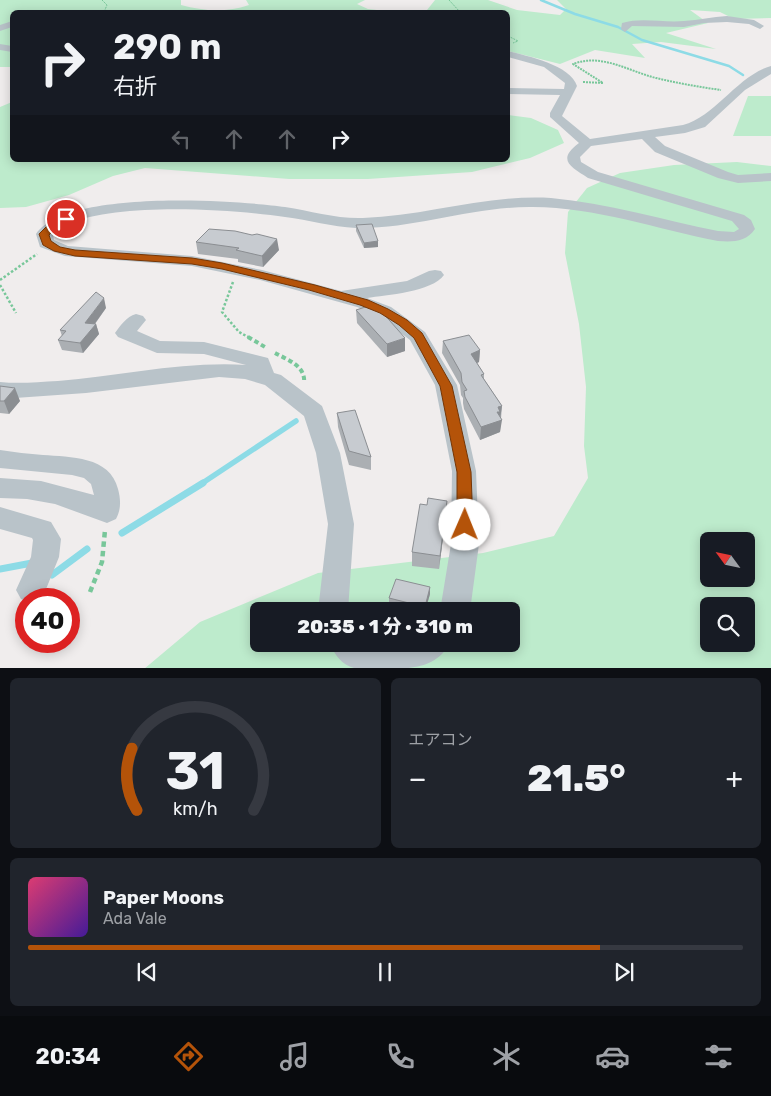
<!DOCTYPE html>
<html lang="ja">
<head>
<meta charset="utf-8">
<style>
  body { margin:0; font-family:Rubik,"Noto Sans JP",sans-serif; background:#20242c; color:#f1f3f6; height:100vh; display:flex; flex-direction:column; font-size:19px; white-space:nowrap }
  * { box-sizing:border-box; margin:0 }
  p { font-size:16px; color:#9ea1a6 }
  .icon { flex:none; width:28px; height:28px; fill:none; stroke:currentColor; stroke-width:2; stroke-linecap:round; stroke-linejoin:round }
  .map { position:relative; height:668px; overflow:hidden }
  .details { display:flex; flex-direction:column; gap:10px; padding:10px; background:#0d0f14; flex:1 }
  .details>* { flex:none }
  .top-card { position:absolute; left:10px; top:10px; width:500px; height:152px; border-radius:8px; box-shadow:0 2px 12px #0003; background:#171b24; color:#f1f3f6; overflow:hidden }
  .needle { width:32px; rotate:303deg }
  .tools { position:absolute; left:700px; top:532px; display:grid; gap:10px }
  .tools a { display:grid; place-items:center; width:55px; height:55px; border-radius:8px; background:#171b24; box-shadow:0 2px 12px #0003; font-size:25px }
  .speed { position:absolute; left:15px; top:588px; display:flex; gap:10px; font-size:25px; font-weight:700; text-align:center }
  .speed>* { display:grid; place-content:center; width:65px; height:65px; border-radius:50%; background:#171b24; box-shadow:0 2px 12px #0003; line-height:1 }
  .speed .limit { border:8px solid #d22; background:#fff; color:#111 }
  .pin { position:absolute; display:grid; place-items:center; width:42px; height:42px; color:#fff; margin:-21px; border:2px solid #fff; border-radius:50%; box-shadow:0 1px 5px #0007 }
  .me { position:absolute; width:55px; margin:-28px; rotate:1deg; stroke-linejoin:round; filter:drop-shadow(0 0 4px #0008) }
  .turn { display:flex; align-items:center; gap:18px; height:105px; padding:0 20px; font-size:22px }
  .turn .icon { width:65px; height:65px; stroke-width:2.5 }
  .turn b { display:block; font-size:35px; line-height:42px }
  .lanes { display:flex; align-items:center; height:48px; padding:0 20px; background:#0003; justify-content:center; gap:25px; direction:ltr }
  .lanes .off { opacity:.35 }
  .big { font-size:38px; font-weight:800; line-height:1.1 }
  .details .tile { flex:1; display:flex; flex-direction:column; justify-content:center; gap:8px; min-width:0; padding:0 18px; border-radius:8px; background:#20242c }
  .details .dial { align-items:center; gap:0 }
  .dial svg { height:130px; overflow:visible; fill:none; stroke:#363941; stroke-width:7; stroke-linecap:round; text-anchor:middle }
  .dial text { fill:#f1f3f6; stroke:none }
  .song { display:flex; align-items:center; gap:15px }
  .cover { width:60px; height:60px; border-radius:8px; background:linear-gradient(135deg,hsl(340 70% 55%),hsl(260 70% 35%)) }
  .played { height:5px; border-radius:2px; background:linear-gradient(90deg,#b45309 80%,#363941 80%) }
  .keys { display:flex; justify-content:space-around; direction:ltr }
  .heat { display:flex; justify-content:space-between; align-items:center; font-size:28px; direction:ltr }
  .details .tiles { flex:1; display:grid; gap:10px; grid-template-columns:1fr 1fr }
  .tile:last-child { grid-column:span 2 }
  .trip { position:absolute; left:250px; top:602px; width:270px; height:50px; border-radius:8px; background:#171b24; box-shadow:0 2px 12px #0003; font-weight:800; line-height:50px; text-align:center }
  .tabs { display:flex; height:80px; justify-content:space-around; align-items:center; background:#090b0e; color:#9ea1a6 }
  .tabs .icon { width:35px; height:35px }
  .tabs .selected { color:#b45309 }
  .tabs b { font-size:22px; color:#f1f3f6 }
  .map>svg:first-child { display:block }
  .green { fill:#bdebcc; fill-rule:evenodd }
  .lines { fill:none; stroke-linecap:round; stroke-linejoin:round }
  .stream-far2 { stroke:#8ddbe6; stroke-width:2.5 }
  .stream-far1 { stroke:#8ddbe6; stroke-width:5.5 }
  .stream { stroke:#8ddbe6; stroke-width:7 }
  .path-far4 { stroke:#78c79a; stroke-width:1; stroke-dasharray:2 1; stroke-linecap:butt }
  .path-far3 { stroke:#78c79a; stroke-width:2; stroke-dasharray:2 1; stroke-linecap:butt }
  .path-far2 { stroke:#78c79a; stroke-width:2.5; stroke-dasharray:2.5 2; stroke-linecap:butt }
  .path-far1 { stroke:#78c79a; stroke-width:4; stroke-dasharray:4.5 3; stroke-linecap:butt }
  .path { stroke:#78c79a; stroke-width:4.5; stroke-dasharray:5.5 4; stroke-linecap:butt }
  .minor { fill:#b9c3c9; fill-rule:evenodd }
  .wall { fill:#abafb3 }
  .shaded-wall { fill:#8b8e92 }
  .building { fill:#c7cbd0; stroke:#8b8e92 }
  .route { fill:#b45309; stroke:#753606 }
</style>
</head>
<body>
<div class="map">
<svg width="771" height="669" viewBox="0 0 771 669">
  <rect width="100%" height="100%" fill="#f0eded"/>
  <g class="green">
    <path d="M0 0H181V5C204 11 225 13 249 5L246 0H365L357 4 368 9 394 12H12V67H0Z"/>
    <polygon points="435,0 488,0 517,10 560,15 566,9 557,0 771,0 771,18 734,19 720,12 690,10 708,23 666,33 716,49 661,42 632,44 645,58 595,50 560,64 508,51 508,12 404,12 427,10"/>
    <polygon points="748,96 771,96 771,136 733,136"/>
    <polygon points="12,102 12,160 508,160 508,115 531,118 558,130 564,143 530,158 472,172 368,179 289,179 145,168 113,176 69,195 26,207 0,208 0,107"/>
    <path d="M737 162 771 166V668L144 669 200 622 318 573 483 553 554 536 588 478 584 446 586 387 579 324 565 253 568 212 587 188 620 173 674 165ZM709 541H746V579H709ZM709 606H746V644H709ZM259 611H511V644H259Z"/>
  </g>
  <g class="lines">
    <polyline class="stream-far2" points="541,0 575,14 618,27 642,40 729,66 743,75"/>
    <polyline class="stream-far1" points="201,484 296,421"/>
    <g class="stream">
      <polyline points="122,533 203,483"/>
      <polyline points="0,569 32,563"/>
      <polyline points="52,575 87,549"/>
    </g>
    <g class="path-far4">
      <polyline points="102,0 107,5 104,12"/>
      <polyline points="449,0 460,12"/>
      <polyline points="508,36 518,41 513,43"/>
    </g>
    <path class="path-far3" d="M583 82 603 83 573 64C602 53 628 71 656 78 677 83 699 87 721 90"/>
    <g class="path-far2">
      <polyline points="0,280 37,254"/>
      <polyline points="233,282 222,312 239,332 250,338"/>
      <polyline points="0,285 16,313"/>
    </g>
    <g class="path-far1">
      <polyline points="248,337 265,347"/>
      <path d="M275 353C288 360 306 366 304 383"/>
    </g>
    <polyline class="path" points="90,592 102,562 105,530"/>
    <g class="minor">
      <path d="M727 16 754 20 764 26 760 29 749 24 727 22 704 23 684 27 632 26 625 32 621 29 622 23C642 17 663 23 684 21 699 20 712 17 727 16Z"/>
      <polygon points="12,21 12,27 0,31 0,25"/>
      <polygon points="0,44 12,46 12,52 0,50"/>
      <path d="M508 51C527 56 571 65 577 86L562 116 590 139 683 125C716 116 738 75 771 66V74L745 90 705 127 685 133 655 137 665 146 728 172 738 175 771 173V181L738 183 718 178 655 152 642 139 591 146 580 157 581 162 598 172 744 215 751 220 755 229C746 242 733 242 718 241 656 229 592 206 529 207 471 207 414 229 356 228 332 227 309 220 285 217 230 209 119 202 68 224 62 227 57 232 53 235L54 240 68 246 192 256 262 270 341 291 407 281 429 271 435 270 441 271 444 275C432 292 386 295 367 298L391 307 425 332 457 385 476 471 479 544 470 611H440L451 544 452 471 435 385 410 340 377 315 357 307 260 280 192 266 65 256 40 247 36 234C67 189 235 200 285 207 311 211 337 219 363 218 427 216 488 194 551 198 607 203 663 220 718 231L734 232 739 229 732 221 588 178C571 167 556 160 579 143L550 117V113L560 95 508 94V88L564 89 565 83 544 67 508 57Z"/>
      <path d="M136 314 143 316 146 320 137 331 160 341 204 342 268 358 274 373 281 375 322 406 340 453 354 524 348 611H318L328 524 316 453 304 416 265 385 245 379 219 377 86 393 15 398 0 396V382C19 384 38 382 58 381 120 376 184 361 246 365L204 354 157 353 118 337 115 333C121 325 126 317 136 314Z"/>
      <path d="M0 450C14 452 29 454 43 455 70 457 110 456 118 489 121 500 121 510 116 519L107 523 55 504 27 499 0 498V478L41 481 94 495 91 484 84 478 72 475 0 468Z"/>
      <polygon points="0,507 51,522 61,539 59,557 42,599 26,599 26,601 21,599 16,590 31,557 33,540 32,538 0,529"/>
      <path d="M330 644H371L388 646 403 644H449C436 669 408 669 381 669 373 669 362 669 354 668 342 665 335 655 330 644Z"/>
    </g>
  </g>
  <g class="wall">
    <polygon points="356,225 378,241 378,247 364,248 356,231"/>
    <polygon points="196,242 279,250 263,267 238,262 238,259 198,254"/>
    <polygon points="106,308 95,324 96,324 99,334 83,353 62,350 58,340 62,336 60,330"/>
    <polygon points="356,310 405,351 387,357 357,323"/>
    <polygon points="443,341 480,350 479,362 477,363 484,374 484,379 502,406 500,432 480,440 464,409 463,403 463,398 461,395 460,385 442,353"/>
    <polygon points="0,386 20,401 9,414 0,413"/>
    <polygon points="337,413 371,457 371,470 349,465 338,427"/>
    <polygon points="446,514 439,569 412,566 412,552"/>
    <polygon points="430,587 430,594 425,611 414,611 389,605 389,598"/>
  </g>
  <g class="shaded-wall">
    <polygon points="277,239 279,250 263,267 262,256"/>
    <polygon points="378,241 378,247 364,248 364,243"/>
    <polygon points="104,298 106,308 88,333 85,323"/>
    <polygon points="96,324 99,334 83,353 80,343"/>
    <polygon points="405,338 405,351 387,357 387,344"/>
    <polygon points="480,350 479,362 470,366 471,354"/>
    <polygon points="15,388 20,401 9,414 4,401"/>
    <polygon points="502,406 500,419 502,420 500,432 480,440 481,427 498,407"/>
    <polygon points="447,501 446,514 439,569 440,556"/>
    <polygon points="430,587 430,594 425,611 425,607"/>
  </g>
  <g class="building">
    <polygon points="372,224 378,241 364,243 356,225"/>
    <polygon points="209,229 235,231 252,235 257,234 277,239 262,256 236,250 239,248 196,242"/>
    <polygon points="96,292 104,298 85,323 96,324 80,343 58,340 66,331 60,330"/>
    <polygon points="375,304 405,338 387,344 356,310"/>
    <polygon points="469,335 480,350 471,354 484,374 481,375 502,406 498,407 500,412 497,412 502,420 481,427 465,397 464,391 467,390 462,382 461,373 443,341"/>
    <polygon points="0,386 15,388 4,401 0,401"/>
    <polygon points="355,410 371,457 349,451 337,413"/>
    <polygon points="428,498 447,501 440,556 412,552 420,504 427,505"/>
    <polygon points="396,579 430,587 425,607 389,598"/>
  </g>
  <polygon class="route" points="66,216 71,219 70,221 57,226 49,235 51,241 60,247 75,250 192,258 222,263 315,285 368,300 388,309 407,320 422,333 452,386 471,472 473,525 471,530 465,532 460,530 457,525 457,472 440,386 414,338 399,325 380,313 360,305 309,290 222,269 192,264 75,256 54,251 43,245 39,234 50,223"/>
</svg>
<div class="tools">
<a><svg class="needle" viewBox="-14 -14 28 28"><path d="M0-13l5 13h-10z" fill="#e53935"/><path d="M0 13l5-13h-10z" fill="#9ea1a6"/></svg></a>
<a><svg class="icon" aria-label="search" viewBox="0 0 24 24"><circle cx="10" cy="10" r="6"/><path d="M15 15l6 6"/></svg></a>
</div>
<div class="speed"><div class="limit">40</div></div>
<div class="pin" style="left:66px;top:219px;background:#d93025"><svg class="icon" aria-label="arrive" viewBox="0 0 24 24"><path d="M6 21V4h12l-3 4 3 4H6"/></svg></div>
<svg class="me" style="left:465px;top:525px" viewBox="-20 -20 40 40"><circle r="19" fill="#fff"/><path d="M0-13L10 11 0 6-10 11z" fill="#b45309"/></svg>
<div class="trip">20:35 · 1 分 · 310 m</div>
<div class="top-card">
<div class="turn"><svg class="icon" aria-label="right" viewBox="0 0 24 24"><path d="M7 20v-9h11M14 6l5 5-5 5"/></svg><div><b>290 m</b>右折</div></div>
<div class="lanes"><svg class="icon off" aria-label="left" viewBox="0 0 24 24"><path d="M17 20v-9H6M10 6l-5 5 5 5"/></svg><svg class="icon off" aria-label="ahead" viewBox="0 0 24 24"><path d="M12 20V5M6 11l6-6 6 6"/></svg><svg class="icon off" aria-label="ahead" viewBox="0 0 24 24"><path d="M12 20V5M6 11l6-6 6 6"/></svg><svg class="icon" aria-label="right" viewBox="0 0 24 24"><path d="M7 20v-9h11M14 6l5 5-5 5"/></svg></div>
</div>
</div>
<section class="details">
<div class="tiles">
<div class="tile dial"><svg viewBox="0 0 100 80">
<path d="M14 69A42 42 0 1 1 86 69"/>
<path d="M14 69A42 42 0 0 1 11 31" stroke="#b45309"/>
<text x="50" y="56" font-size="32" font-weight="700">31</text>
<text x="50" y="72" font-size="11">km/h</text>
</svg></div>
<div class="tile"><p>エアコン</p>
<div class="heat"><a>−</a><b class="big">21.5°</b><a>+</a></div>
</div>
<div class="tile">
<div class="song"><i class="cover"></i><div><b>Paper Moons</b><p>Ada Vale</p></div></div>
<div class="played"></div>
<div class="keys"><svg class="icon" aria-label="previous" viewBox="0 0 24 24"><path d="M18 5L8 12l10 7zM5 5v14"/></svg><svg class="icon" aria-label="pause" viewBox="0 0 24 24"><path d="M8 5v14M16 5v14"/></svg><svg class="icon" aria-label="next" viewBox="0 0 24 24"><path d="M6 5l10 7-10 7zM19 5v14"/></svg></div>
</div>
</div>
</section>
<nav class="tabs">
<b>20:34</b>
<svg class="icon selected" aria-label="directions" viewBox="0 0 24 24"><path d="M12 3l9 9-9 9-9-9zM9 14v-3h6M13 9l2 2-2 2"/></svg>
<svg class="icon" aria-label="music" viewBox="0 0 24 24"><path d="M9 18V5l10-2v13"/><circle cx="6" cy="18" r="3"/><circle cx="16" cy="16" r="3"/></svg>
<svg class="icon" aria-label="phone" viewBox="0 0 24 24"><path d="M5 4h4l2 5-3 2q2 4 5 5l2-3 5 2v4C11 20 4 13 5 4z"/></svg>
<svg class="icon" aria-label="climate" viewBox="0 0 24 24"><path d="M12 3v18M4 7l16 10M4 17L20 7"/></svg>
<svg class="icon" aria-label="car" viewBox="0 0 24 24"><path d="M5 17H2v-5l4-1 3-4h7l3 4 3 1v5h-3M9 17h6M6 11h13"/><circle cx="7" cy="17" r="2"/><circle cx="17" cy="17" r="2"/></svg>
<svg class="icon" aria-label="filters" viewBox="0 0 24 24"><path d="M4 7h16M4 17h16"/><circle cx="9" cy="7" r="2"/><circle cx="15" cy="17" r="2"/></svg>
</nav>
</body>
</html>
